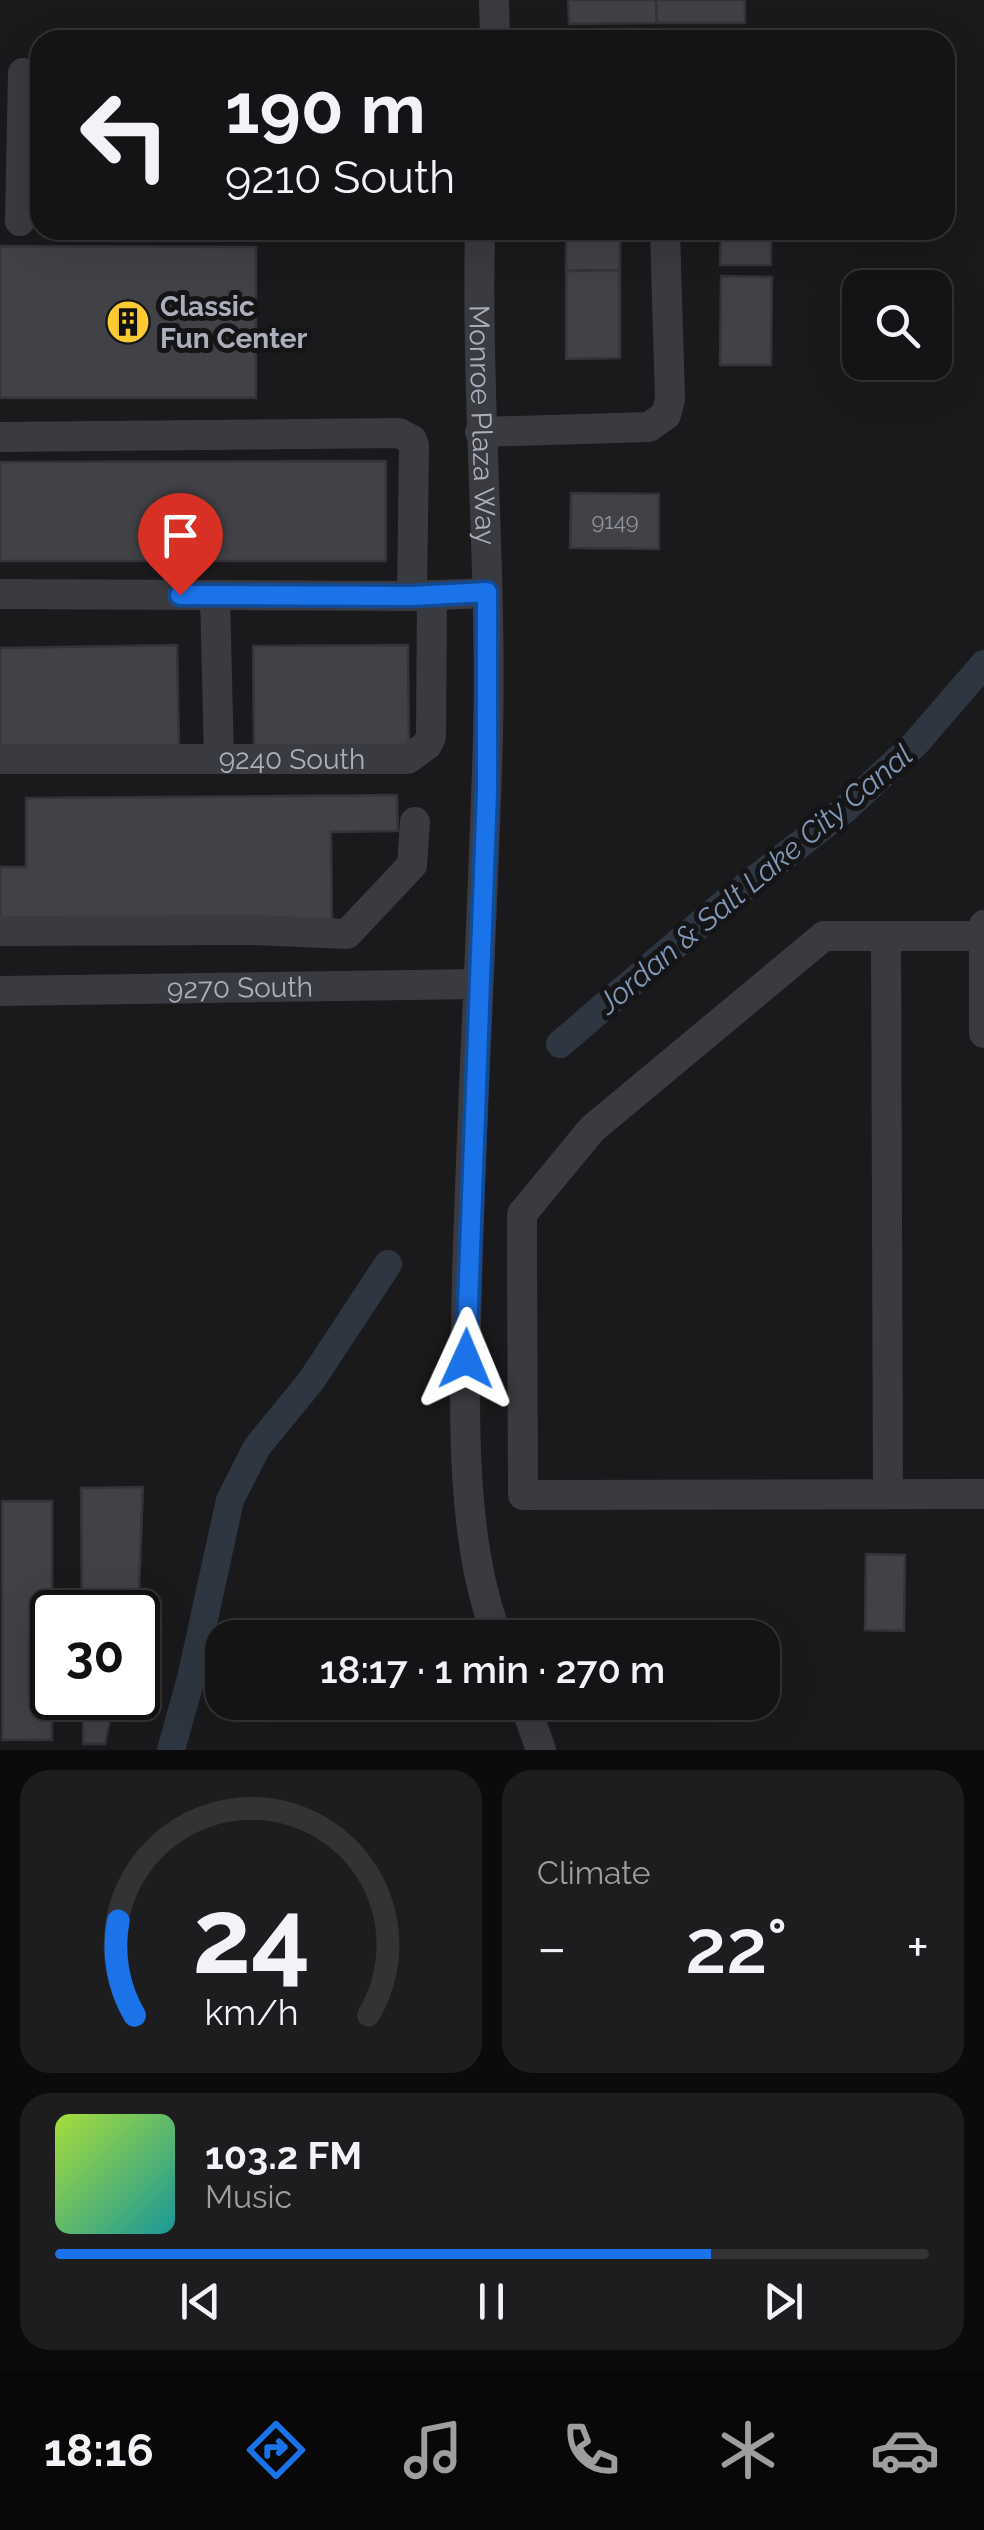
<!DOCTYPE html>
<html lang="en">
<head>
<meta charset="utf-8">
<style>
  body { margin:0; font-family:Raleway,sans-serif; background:#1d1c1e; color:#f1f3f6; height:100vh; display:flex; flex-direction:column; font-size:38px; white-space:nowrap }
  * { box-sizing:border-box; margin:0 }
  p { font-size:32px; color:#9d9ea0 }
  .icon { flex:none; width:55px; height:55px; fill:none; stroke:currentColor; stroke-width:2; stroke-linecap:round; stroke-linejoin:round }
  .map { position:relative; height:1750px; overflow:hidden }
  .details { display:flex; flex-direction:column; gap:20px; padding:20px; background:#0b0a0c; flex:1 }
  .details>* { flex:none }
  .hud { position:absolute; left:30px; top:30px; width:925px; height:210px; border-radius:30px; box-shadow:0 10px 40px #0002,0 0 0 2px #333234; background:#141315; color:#f1f3f6; overflow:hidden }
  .controls { position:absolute; left:842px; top:270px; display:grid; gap:20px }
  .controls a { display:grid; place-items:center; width:110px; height:110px; border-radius:20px; background:#141315; box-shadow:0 10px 40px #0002,0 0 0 2px #333234; font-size:50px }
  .speed { position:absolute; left:30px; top:1590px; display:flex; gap:20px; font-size:50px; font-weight:700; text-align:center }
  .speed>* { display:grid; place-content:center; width:130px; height:130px; border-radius:50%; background:#141315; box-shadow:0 10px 40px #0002,0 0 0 2px #333234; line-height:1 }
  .speed .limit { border:5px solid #111; border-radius:15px; background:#fff; color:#111 }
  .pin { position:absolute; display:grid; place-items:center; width:85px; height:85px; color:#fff; margin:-102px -42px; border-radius:50% 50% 50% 0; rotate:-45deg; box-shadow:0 0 10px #0007 }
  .pin .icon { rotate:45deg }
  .me { position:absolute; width:110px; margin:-55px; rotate:1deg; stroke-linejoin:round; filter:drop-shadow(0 0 8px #0008) }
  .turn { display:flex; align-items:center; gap:35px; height:210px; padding:0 30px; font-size:45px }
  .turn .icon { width:130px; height:130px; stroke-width:2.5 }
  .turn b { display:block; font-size:70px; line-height:85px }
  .big { font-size:75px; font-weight:600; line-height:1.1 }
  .details .widget { flex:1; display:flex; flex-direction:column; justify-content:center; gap:15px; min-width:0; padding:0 35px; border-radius:30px; background:#1d1c1e }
  .details .dial { align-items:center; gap:0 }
  .dial svg { height:260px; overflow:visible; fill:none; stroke:#333234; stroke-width:7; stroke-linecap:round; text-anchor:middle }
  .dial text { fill:#f1f3f6; stroke:none }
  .song { display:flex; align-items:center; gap:30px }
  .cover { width:120px; height:120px; border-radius:15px; background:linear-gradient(135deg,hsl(80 70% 55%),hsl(180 70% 35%)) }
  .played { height:10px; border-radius:5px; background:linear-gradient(90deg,#1a73e8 75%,#333234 75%) }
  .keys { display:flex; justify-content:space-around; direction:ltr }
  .heat { display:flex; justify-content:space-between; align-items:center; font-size:55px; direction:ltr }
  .details .tiles { flex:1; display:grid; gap:20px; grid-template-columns:1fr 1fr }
  .widget:last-child { grid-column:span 2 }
  .trip { position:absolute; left:205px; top:1620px; width:575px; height:100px; border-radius:30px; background:#141315; box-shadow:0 10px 40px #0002,0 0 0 2px #333234; font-weight:600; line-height:100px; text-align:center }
  .tabs { display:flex; height:160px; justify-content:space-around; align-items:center; background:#080808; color:#9d9ea0 }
  .tabs .icon { width:70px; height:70px }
  .tabs .active { color:#1a73e8 }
  .tabs b { font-size:45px; color:#f1f3f6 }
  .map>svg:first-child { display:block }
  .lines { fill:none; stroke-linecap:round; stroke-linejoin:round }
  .canal { stroke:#2e3741; stroke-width:28 }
  .building { fill:#414146; stroke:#343338; stroke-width:2.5 }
  .minor { stroke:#3a3b41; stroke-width:30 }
  .route-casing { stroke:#114b97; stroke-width:25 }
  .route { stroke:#1a73e8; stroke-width:18 }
  .labels { text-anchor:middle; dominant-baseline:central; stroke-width:10; stroke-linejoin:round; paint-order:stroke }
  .number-label { font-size:22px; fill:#90949e }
  .poi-label { font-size:28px; font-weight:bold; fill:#abafbc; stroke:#151417; text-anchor:start }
  .street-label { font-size:28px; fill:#abafbc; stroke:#151417 }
  .water-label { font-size:30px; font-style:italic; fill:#8199b8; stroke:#151417 }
</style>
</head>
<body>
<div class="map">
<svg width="984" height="1750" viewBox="0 0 984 1750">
  <rect width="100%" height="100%" fill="#1a191c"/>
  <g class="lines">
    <g class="canal">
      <polyline points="560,1044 727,901 844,810 915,744 984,664"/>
      <polyline points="171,1750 191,1678 230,1500 257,1447 311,1381 388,1264"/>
    </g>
  </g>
  <g class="building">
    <polygon points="568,0 656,0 657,23 569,24"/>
    <polygon points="656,0 745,0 745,23 657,23"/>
    <polygon points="566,230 620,230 620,270 566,271"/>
    <polygon points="721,230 771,230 771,265 720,265"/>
    <polygon points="0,246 256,247 256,398 0,398"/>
    <polygon points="620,270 620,358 566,359 566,271"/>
    <polygon points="721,276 772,277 771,365 720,365"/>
    <polygon points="386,461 386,561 0,561 0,462"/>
    <polygon points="571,493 659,494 659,549 570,548"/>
    <polygon points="177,645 179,745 0,748 0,648"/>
    <polygon points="408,645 409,745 254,747 253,646"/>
    <polygon points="397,795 398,831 331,832 332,921 0,923 0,867 26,867 26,798"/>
    <polygon points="143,1487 139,1588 133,1612 82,1612 81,1488"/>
    <rect x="2" y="1501" width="50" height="239"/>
    <polygon points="866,1554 905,1555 904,1631 865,1630"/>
    <polygon points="83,1698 115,1698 105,1744 83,1744"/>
  </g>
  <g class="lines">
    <g class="minor">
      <polyline points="494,0 495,40"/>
      <polyline points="20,221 23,73"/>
      <path id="s1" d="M480 230C476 399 492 567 488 736 483 917 472 1098 467 1279 465 1387 457 1536 498 1638"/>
      <polyline points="480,432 649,427 666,415 670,399 665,230"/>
      <polyline points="0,437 399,433 412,440 414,446 412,596"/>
      <polyline points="0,594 412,596 487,593"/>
      <polyline points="215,595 219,759"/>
      <path id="s2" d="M0 759H408L427 745 431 737 432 595"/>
      <polyline points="984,925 984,1033"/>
      <polyline points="0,931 255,930 347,934 412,865 415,822"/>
      <polyline points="886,936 888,1494"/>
      <polyline points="982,936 824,936 592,1129 522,1214 522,1250 523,1495 984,1494"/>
      <path id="s3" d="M0 991 478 984"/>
      <polyline points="524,1702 541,1750"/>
    </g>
  </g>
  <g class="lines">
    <defs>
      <polyline id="route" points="180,595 412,596 487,592 487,792 466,1359"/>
    </defs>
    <use href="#route" class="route-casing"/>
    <use href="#route" class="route"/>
  </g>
  <defs>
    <symbol id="building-disc" viewBox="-11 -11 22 22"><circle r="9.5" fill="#fcca32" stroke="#151417"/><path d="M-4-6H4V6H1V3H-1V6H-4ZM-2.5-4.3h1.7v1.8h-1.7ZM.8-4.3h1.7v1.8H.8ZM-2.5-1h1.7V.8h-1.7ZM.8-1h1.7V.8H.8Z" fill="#111"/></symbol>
  </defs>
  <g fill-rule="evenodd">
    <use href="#building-disc" x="103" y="297" width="50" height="50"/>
  </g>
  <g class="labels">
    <g class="number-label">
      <text x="615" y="521">9149</text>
    </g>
    <g class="poi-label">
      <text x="160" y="306">Classic<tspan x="160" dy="32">Fun Center</tspan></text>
    </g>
    <g class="street-label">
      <text stroke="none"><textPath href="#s1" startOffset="195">Monroe Plaza Way</textPath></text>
      <text stroke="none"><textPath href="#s2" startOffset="292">9240 South</textPath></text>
      <text stroke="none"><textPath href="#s3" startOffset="240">9270 South</textPath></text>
    </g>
    <g class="water-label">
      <text transform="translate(755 879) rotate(-40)">Jordan &amp; Salt Lake City Canal</text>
    </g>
  </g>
</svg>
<div class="controls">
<a><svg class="icon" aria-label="search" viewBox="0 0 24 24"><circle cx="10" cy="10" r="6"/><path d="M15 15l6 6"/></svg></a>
</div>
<div class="speed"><div class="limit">30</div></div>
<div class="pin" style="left:180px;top:595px;background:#d93025"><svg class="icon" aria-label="arrive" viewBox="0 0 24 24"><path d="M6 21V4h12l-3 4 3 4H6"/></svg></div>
<svg class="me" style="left:466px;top:1359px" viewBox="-20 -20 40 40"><path d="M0-17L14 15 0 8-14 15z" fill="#1a73e8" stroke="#fff" stroke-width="4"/></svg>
<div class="trip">18:17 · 1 min · 270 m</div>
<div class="hud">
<div class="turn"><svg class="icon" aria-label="left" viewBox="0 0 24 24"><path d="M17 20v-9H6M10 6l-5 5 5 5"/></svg><div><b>190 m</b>9210 South</div></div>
</div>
</div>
<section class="details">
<div class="tiles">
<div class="widget dial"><svg viewBox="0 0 100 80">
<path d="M14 69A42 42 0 1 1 86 69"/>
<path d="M14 69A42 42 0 0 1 9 40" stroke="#1a73e8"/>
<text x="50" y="56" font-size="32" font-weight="700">24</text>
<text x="50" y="72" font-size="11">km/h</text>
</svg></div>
<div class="widget"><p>Climate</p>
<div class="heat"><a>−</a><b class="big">22°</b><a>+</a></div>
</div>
<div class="widget">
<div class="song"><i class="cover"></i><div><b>103.2 FM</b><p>Music</p></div></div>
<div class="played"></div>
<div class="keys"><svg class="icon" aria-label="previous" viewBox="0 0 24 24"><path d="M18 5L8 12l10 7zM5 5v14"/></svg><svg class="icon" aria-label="pause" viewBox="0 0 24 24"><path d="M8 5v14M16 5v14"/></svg><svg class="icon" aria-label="next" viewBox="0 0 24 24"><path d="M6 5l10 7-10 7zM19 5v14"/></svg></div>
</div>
</div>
</section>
<nav class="tabs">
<b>18:16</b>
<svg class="icon active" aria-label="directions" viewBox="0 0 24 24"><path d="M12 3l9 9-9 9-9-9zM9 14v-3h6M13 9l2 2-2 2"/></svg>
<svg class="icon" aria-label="music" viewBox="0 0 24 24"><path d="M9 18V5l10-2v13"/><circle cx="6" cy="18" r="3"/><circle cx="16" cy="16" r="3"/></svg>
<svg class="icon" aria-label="phone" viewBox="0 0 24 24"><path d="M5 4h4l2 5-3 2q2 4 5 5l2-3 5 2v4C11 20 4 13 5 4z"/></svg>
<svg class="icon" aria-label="climate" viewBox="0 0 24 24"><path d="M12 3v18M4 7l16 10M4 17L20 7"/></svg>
<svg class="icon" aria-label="car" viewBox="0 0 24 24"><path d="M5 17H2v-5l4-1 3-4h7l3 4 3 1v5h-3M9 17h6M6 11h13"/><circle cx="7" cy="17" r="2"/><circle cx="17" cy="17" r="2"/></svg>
</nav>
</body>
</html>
